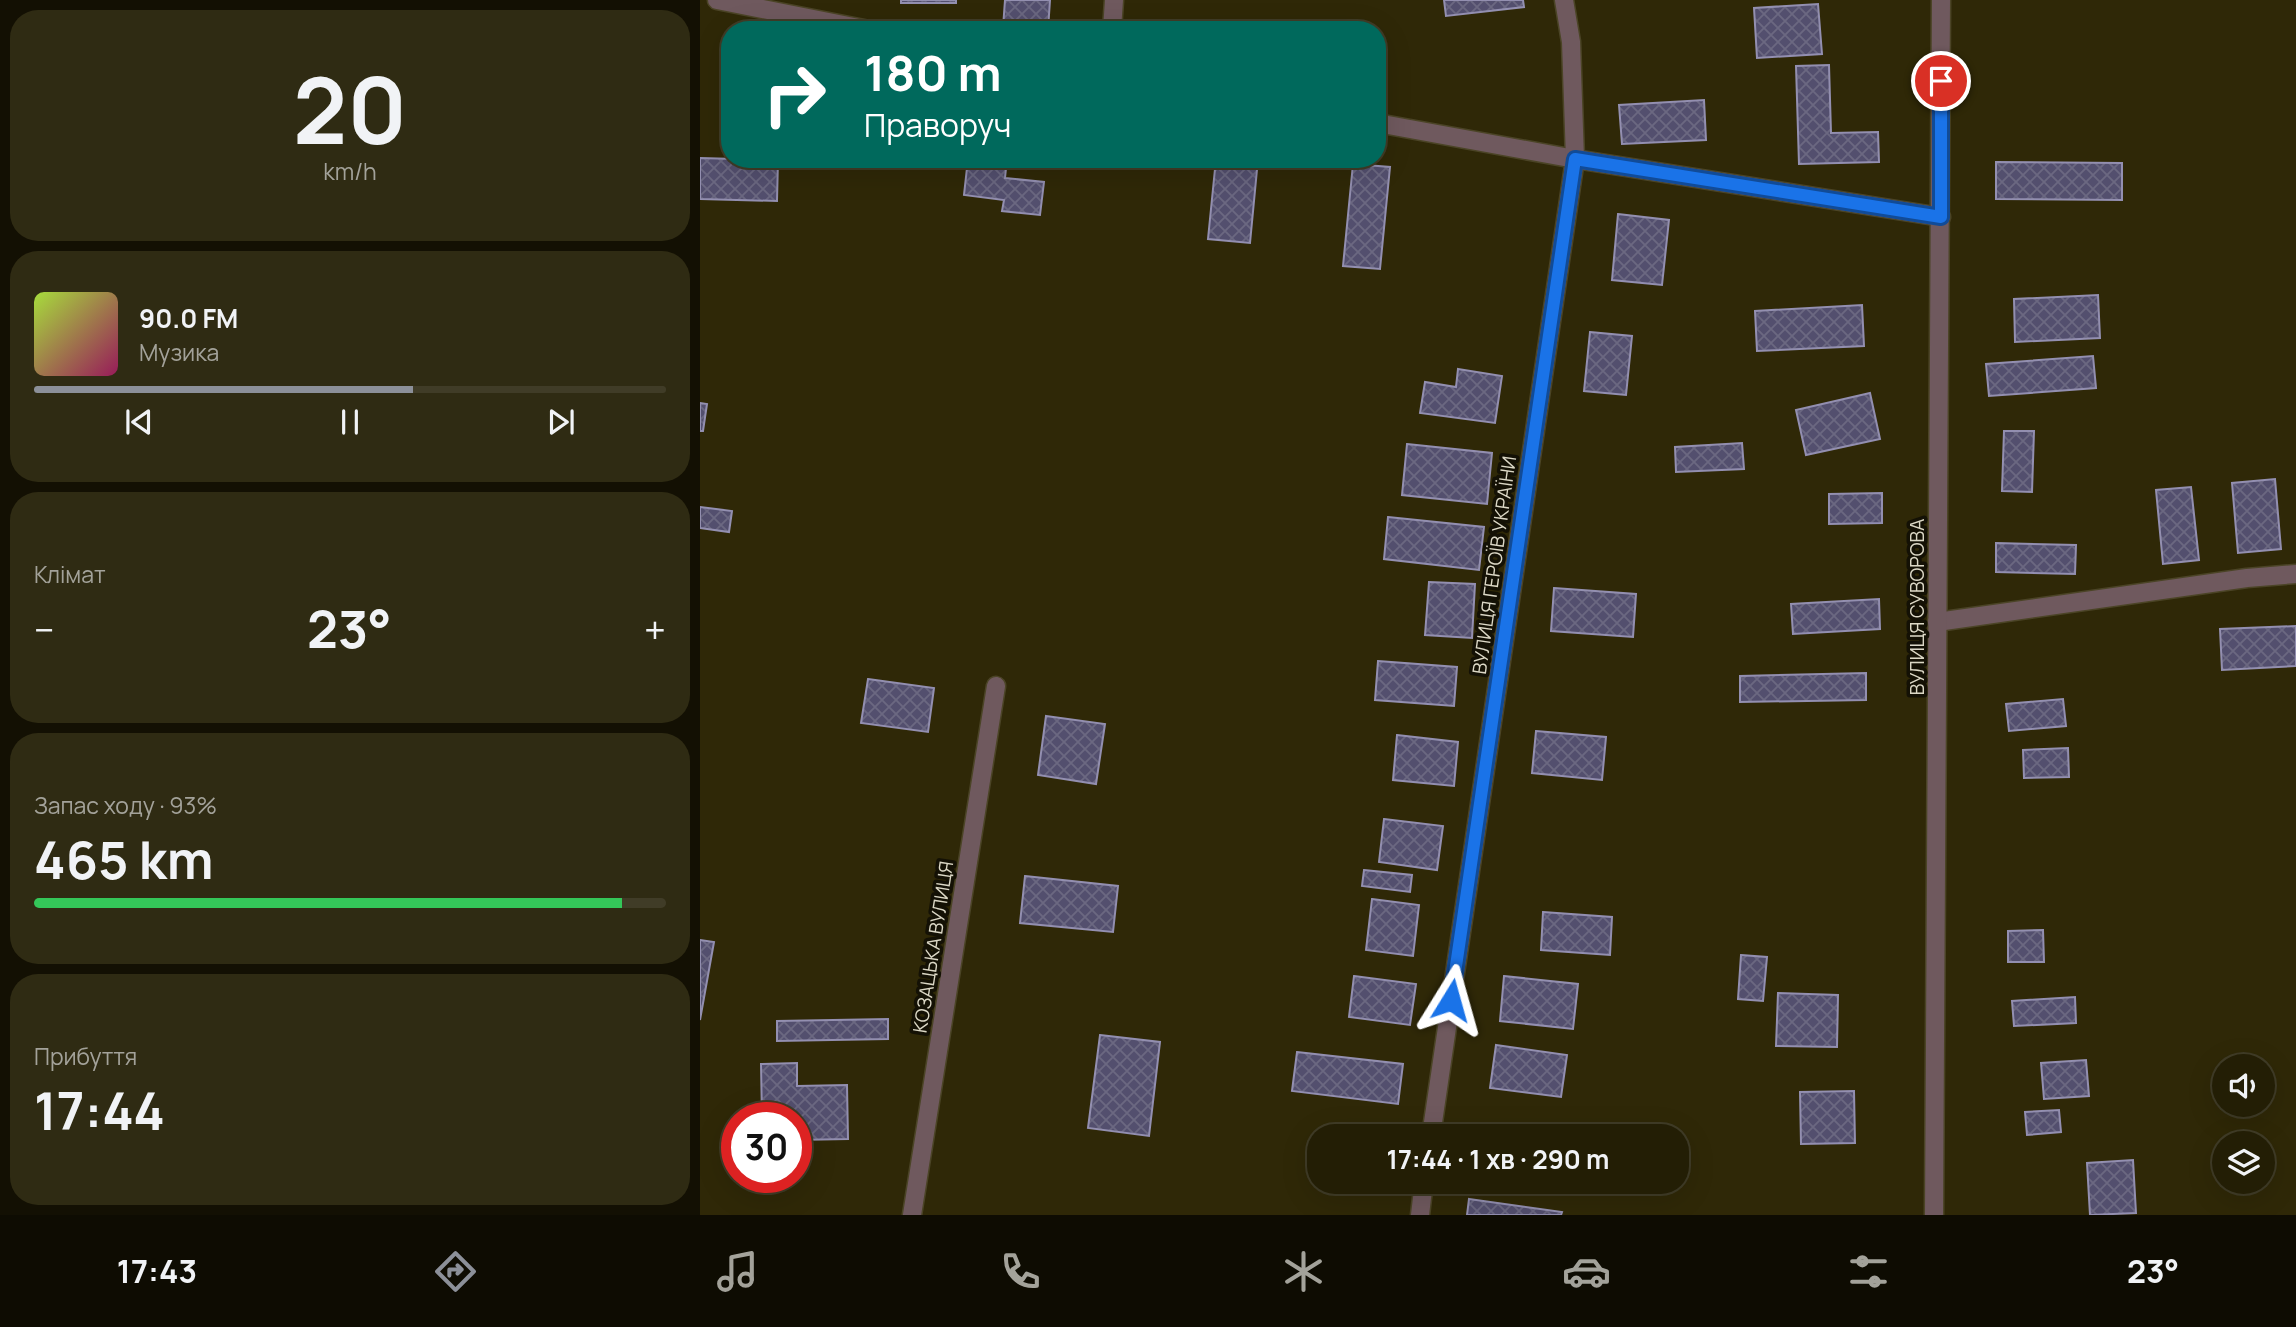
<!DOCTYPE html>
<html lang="uk">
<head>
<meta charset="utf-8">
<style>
  body { margin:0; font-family:Manrope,sans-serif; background:#2f2b13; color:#f1f3f6; height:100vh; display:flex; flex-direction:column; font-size:26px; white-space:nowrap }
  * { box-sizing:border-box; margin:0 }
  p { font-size:23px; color:#a3a29a }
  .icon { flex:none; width:38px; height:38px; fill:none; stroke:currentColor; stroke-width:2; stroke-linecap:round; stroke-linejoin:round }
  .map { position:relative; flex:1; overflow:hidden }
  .details { display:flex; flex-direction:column; gap:10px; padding:10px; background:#131003; width:700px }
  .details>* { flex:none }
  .top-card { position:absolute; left:21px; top:21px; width:665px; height:147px; border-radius:28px; box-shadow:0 7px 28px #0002,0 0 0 2px #403c27; background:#00695c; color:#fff; overflow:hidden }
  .fabs { position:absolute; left:1512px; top:1054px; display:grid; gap:14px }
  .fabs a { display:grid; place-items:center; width:63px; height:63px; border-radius:50%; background:#231e05; box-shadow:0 7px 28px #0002,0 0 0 2px #403c27; font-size:35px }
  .speed { position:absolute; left:21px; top:1102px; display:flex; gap:14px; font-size:35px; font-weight:700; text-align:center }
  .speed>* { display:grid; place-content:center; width:91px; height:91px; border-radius:50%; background:#231e05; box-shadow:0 7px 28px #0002,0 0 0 2px #403c27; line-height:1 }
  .speed .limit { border:10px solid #d22; background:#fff; color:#111 }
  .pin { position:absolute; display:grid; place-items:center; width:60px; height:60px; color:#fff; margin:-30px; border:4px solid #fff; border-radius:50%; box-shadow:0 2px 7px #0007 }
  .me { position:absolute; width:77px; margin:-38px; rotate:8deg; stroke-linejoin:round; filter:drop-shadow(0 0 5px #0008) }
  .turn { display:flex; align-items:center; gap:24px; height:147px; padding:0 28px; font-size:32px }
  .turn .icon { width:91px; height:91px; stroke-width:2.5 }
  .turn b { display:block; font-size:49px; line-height:60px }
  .big { font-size:52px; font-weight:700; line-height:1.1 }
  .details .tile { flex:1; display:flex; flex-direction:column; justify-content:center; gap:10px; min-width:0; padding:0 24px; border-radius:28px; background:#2f2b13 }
  .details .dial { align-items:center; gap:0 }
  .dial b { font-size:91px; line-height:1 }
  .song { display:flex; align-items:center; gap:21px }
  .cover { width:84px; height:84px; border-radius:10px; background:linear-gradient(135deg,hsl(80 70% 55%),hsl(330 70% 35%)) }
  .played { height:7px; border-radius:4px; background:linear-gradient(90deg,#8c9099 60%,#403c27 60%) }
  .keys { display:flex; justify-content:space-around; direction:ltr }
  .heat { display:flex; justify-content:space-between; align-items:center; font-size:38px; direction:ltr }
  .charge { height:10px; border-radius:5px; background:linear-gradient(90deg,#34c759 93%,#403c27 0) }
  .trip { position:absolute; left:607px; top:1124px; width:382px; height:70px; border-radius:28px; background:#231e05; box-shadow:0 7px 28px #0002,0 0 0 2px #403c27; font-weight:700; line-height:70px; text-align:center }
  .dock { display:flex; height:112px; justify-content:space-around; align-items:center; background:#0e0c02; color:#a3a29a }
  .dock .icon { width:49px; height:49px }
  .dock .on { color:#8c9099 }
  .dock b { font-size:32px; color:#f1f3f6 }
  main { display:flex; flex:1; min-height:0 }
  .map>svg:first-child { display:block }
  .building { fill:url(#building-cross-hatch); stroke:#938fb0; stroke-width:2 }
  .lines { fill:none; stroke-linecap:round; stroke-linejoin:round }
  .lane-casing { stroke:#4b4426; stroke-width:21 }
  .street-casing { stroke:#4b4426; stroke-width:21 }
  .lane { stroke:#6f595e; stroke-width:18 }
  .street { stroke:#6f595e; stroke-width:18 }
  .route-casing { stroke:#114b97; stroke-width:18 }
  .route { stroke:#1a73e8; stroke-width:12 }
  .labels { text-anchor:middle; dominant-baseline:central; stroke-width:7; stroke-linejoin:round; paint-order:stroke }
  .street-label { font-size:19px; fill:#dcd8c6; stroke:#141105 }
</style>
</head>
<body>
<main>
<section class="details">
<div class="tile dial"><b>20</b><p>km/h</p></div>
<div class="tile">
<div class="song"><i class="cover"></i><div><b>90.0 FM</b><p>Музика</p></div></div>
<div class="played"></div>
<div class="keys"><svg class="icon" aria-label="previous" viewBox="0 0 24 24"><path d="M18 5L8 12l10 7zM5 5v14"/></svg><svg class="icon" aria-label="pause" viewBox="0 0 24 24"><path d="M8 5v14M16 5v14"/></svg><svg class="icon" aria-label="next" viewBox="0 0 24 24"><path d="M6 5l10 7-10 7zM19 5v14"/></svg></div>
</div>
<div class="tile"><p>Клімат</p>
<div class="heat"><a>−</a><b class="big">23°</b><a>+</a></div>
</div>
<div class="tile"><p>Запас ходу · 93%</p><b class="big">465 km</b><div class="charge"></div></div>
<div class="tile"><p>Прибуття</p><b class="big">17:44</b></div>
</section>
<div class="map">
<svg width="1596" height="1215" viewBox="0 0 1596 1215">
  <defs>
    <pattern id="building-cross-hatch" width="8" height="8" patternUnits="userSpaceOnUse" patternTransform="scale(1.75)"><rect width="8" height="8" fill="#534f6e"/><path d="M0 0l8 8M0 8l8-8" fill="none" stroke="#6b6881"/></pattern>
  </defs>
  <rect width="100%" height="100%" fill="#2f2807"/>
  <g class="building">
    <rect x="201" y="0" width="55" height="3"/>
    <polygon points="305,0 350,0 348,30 303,28"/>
    <polygon points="744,0 823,0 824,7 746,16"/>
    <polygon points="1118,4 1122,54 1057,58 1054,8"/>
    <polygon points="1129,65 1131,133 1178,132 1179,162 1099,164 1096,66"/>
    <polygon points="1004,100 1006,140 922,144 919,105"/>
    <polygon points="0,158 78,160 77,201 0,199"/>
    <polygon points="268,159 307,159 305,178 344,182 340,215 302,211 304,200 264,195"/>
    <polygon points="516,159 558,159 550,243 508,239"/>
    <polygon points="1296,162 1422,163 1422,200 1296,199"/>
    <polygon points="653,164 690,167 680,269 643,266"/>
    <polygon points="918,214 969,220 962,285 912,280"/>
    <polygon points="1398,295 1400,338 1315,342 1314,299"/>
    <polygon points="1162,305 1164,346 1057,351 1055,311"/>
    <polygon points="890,332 932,336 926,395 884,391"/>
    <polygon points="1393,356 1396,388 1289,396 1286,364"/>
    <polygon points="758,369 802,376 795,423 720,413 725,382 756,387"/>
    <polygon points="1170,393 1180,439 1106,455 1096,410"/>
    <polygon points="0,403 7,404 3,431 0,431"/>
    <polygon points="1304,431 1334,431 1332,492 1302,491"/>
    <polygon points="1042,443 1044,469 976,472 975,447"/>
    <polygon points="707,444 792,453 787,504 702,495"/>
    <polygon points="1575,479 1581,549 1538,553 1532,483"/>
    <polygon points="1491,487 1499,560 1463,564 1456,490"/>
    <polygon points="1182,493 1182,523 1129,524 1129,494"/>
    <polygon points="0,507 32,511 29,532 0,528"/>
    <polygon points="688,517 784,527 779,570 684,559"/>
    <polygon points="1296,543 1376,545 1375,574 1296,572"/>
    <polygon points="729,582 775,584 772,638 725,635"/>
    <polygon points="854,588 936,594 933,637 851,631"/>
    <polygon points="1179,599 1180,629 1093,634 1091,604"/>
    <polygon points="1596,626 1596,666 1522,670 1520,629"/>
    <polygon points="678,661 757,667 754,706 675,700"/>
    <polygon points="1166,673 1166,700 1040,702 1040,676"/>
    <polygon points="168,679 234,688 228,732 161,723"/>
    <polygon points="1363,699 1366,726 1309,731 1306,704"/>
    <polygon points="346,716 405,724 396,784 338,775"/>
    <polygon points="836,731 906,737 902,780 832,773"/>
    <polygon points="697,735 758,742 754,786 693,780"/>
    <polygon points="1368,748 1369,777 1324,778 1323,750"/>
    <polygon points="684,819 743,826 737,870 679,862"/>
    <polygon points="664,870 712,875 710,892 662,886"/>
    <polygon points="325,876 418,886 413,932 320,923"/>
    <polygon points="672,899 719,905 713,956 666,950"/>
    <polygon points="843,912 912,917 910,955 841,950"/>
    <polygon points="1343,930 1344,962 1308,962 1308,931"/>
    <polygon points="0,940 14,942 0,1020"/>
    <polygon points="1041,955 1067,957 1063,1001 1038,999"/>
    <polygon points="654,976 716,984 710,1025 649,1017"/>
    <polygon points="804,976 878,984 873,1029 800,1021"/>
    <polygon points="1078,993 1138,995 1137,1047 1076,1046"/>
    <polygon points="1375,997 1376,1023 1314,1026 1312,1001"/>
    <polygon points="188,1019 188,1039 77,1041 77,1021"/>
    <polygon points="400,1035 460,1042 449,1136 388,1128"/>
    <polygon points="796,1045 867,1055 861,1097 790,1088"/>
    <polygon points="597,1052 703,1064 698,1104 592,1091"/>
    <polygon points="1386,1060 1389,1096 1344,1099 1341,1063"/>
    <polygon points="97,1063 97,1086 147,1085 148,1139 96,1140 96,1118 62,1118 61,1064"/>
    <polygon points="1154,1091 1155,1143 1101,1144 1100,1092"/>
    <polygon points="1359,1110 1361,1132 1327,1135 1325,1112"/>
    <polygon points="790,1124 877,1133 877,1136 789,1136"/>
    <polygon points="1433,1160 1436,1213 1390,1215 1387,1163"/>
    <polygon points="769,1199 862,1212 861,1215 767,1215"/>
  </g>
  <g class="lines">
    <defs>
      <polyline id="lane" points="1237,622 1547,578 1596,574"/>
      <g id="street">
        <polyline points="17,0 169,30"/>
        <polyline points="412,30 414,0"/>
        <polyline points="677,123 875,159 1241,217"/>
        <polyline points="731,1136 875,159 871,42 864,0"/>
        <polyline points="212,1215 296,686"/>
        <polyline points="720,1215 724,1181"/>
        <polyline points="1234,1215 1241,0"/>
      </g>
    </defs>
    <use href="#lane" class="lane-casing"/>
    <use href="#street" class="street-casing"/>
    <use href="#lane" class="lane"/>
    <use href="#street" class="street"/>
  </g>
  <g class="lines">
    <defs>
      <polyline id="route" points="751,1000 875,159 1241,217 1241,81"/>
    </defs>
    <use href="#route" class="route-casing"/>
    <use href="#route" class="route"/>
  </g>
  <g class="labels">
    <g class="street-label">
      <text transform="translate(794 565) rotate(-82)">ВУЛИЦЯ ГЕРОЇВ УКРАЇНИ</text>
      <text transform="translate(1217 607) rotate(-90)">ВУЛИЦЯ СУВОРОВА</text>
      <text transform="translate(233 947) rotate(-81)">КОЗАЦЬКА ВУЛИЦЯ</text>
    </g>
  </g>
</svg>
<div class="fabs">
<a><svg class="icon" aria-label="sound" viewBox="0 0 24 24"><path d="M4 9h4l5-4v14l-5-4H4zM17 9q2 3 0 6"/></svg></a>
<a><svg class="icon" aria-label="layers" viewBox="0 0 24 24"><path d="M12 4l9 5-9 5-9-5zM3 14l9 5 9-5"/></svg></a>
</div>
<div class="speed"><div class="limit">30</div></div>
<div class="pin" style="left:1241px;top:81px;background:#d93025"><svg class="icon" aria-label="arrive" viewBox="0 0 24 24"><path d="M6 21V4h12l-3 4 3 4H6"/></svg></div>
<svg class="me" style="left:751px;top:1000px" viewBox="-20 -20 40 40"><path d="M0-17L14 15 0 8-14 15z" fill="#1a73e8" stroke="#fff" stroke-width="4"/></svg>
<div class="trip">17:44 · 1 хв · 290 m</div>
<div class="top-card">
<div class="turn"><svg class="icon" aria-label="right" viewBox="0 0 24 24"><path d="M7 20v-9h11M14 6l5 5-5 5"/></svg><div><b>180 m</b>Праворуч</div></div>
</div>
</div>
</main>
<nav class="dock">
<b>17:43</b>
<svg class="icon on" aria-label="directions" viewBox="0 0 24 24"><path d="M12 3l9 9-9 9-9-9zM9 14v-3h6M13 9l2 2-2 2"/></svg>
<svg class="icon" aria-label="music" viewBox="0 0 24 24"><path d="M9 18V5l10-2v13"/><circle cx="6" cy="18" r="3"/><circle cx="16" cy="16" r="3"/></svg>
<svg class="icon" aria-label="phone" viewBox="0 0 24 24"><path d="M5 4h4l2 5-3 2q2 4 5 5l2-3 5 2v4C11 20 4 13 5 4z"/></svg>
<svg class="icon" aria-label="climate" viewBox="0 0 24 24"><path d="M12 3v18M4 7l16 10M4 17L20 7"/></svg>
<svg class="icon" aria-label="car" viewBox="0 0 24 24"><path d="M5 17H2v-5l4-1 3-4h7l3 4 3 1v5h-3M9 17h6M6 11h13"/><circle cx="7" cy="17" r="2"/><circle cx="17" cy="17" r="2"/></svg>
<svg class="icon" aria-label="filters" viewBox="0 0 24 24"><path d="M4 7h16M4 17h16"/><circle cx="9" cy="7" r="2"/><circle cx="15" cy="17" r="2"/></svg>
<b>23°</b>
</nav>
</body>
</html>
